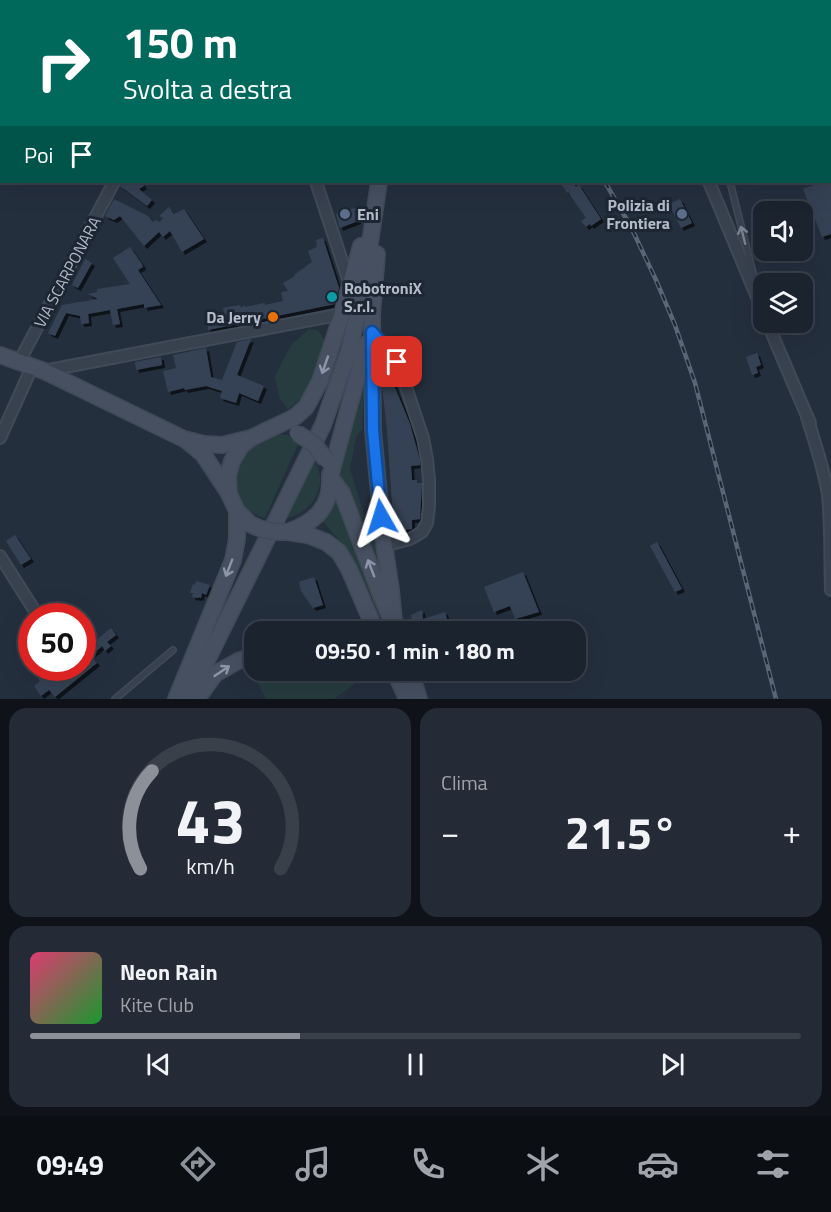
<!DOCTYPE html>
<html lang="it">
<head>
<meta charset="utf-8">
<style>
  body { margin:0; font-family:"Titillium Web",sans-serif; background:#242b36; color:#f1f3f6; height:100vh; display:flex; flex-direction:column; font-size:22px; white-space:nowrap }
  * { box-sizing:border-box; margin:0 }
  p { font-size:20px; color:#a0a4aa }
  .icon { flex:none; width:33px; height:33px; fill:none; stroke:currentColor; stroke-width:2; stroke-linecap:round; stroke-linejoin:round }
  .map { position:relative; height:699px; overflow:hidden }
  .side { display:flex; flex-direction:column; gap:9px; padding:9px; background:#0f1319; flex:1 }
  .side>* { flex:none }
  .banner { position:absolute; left:0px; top:0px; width:831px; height:183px; box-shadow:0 6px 24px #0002,0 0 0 2px #39404a; background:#00695c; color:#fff; overflow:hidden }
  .buttons { position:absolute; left:753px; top:201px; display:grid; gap:12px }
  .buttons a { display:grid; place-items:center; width:60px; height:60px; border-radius:12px; background:#1b232e; box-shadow:0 6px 24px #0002,0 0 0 2px #39404a; font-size:30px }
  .speed { position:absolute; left:18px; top:603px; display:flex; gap:12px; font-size:30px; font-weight:700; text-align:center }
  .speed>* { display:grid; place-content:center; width:78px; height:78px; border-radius:50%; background:#1b232e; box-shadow:0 6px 24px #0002,0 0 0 2px #39404a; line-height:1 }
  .speed .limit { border:9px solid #d22; background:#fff; color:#111 }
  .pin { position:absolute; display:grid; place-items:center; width:51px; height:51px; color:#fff; margin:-26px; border-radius:12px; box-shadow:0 3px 9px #0006 }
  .me { position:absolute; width:66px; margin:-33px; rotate:354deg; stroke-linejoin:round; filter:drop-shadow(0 0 4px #0008) }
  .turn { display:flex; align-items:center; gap:21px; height:126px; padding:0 24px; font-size:27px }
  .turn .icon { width:78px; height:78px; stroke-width:2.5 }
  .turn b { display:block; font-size:42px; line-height:51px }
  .then { display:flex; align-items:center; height:57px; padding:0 24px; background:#0003; gap:12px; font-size:22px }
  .big { font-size:45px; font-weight:700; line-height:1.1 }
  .side .tile { flex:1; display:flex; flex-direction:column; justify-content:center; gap:9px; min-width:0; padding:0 21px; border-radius:18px; background:#242b36 }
  .side .dial { align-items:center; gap:0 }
  .dial svg { height:156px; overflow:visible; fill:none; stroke:#39404a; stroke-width:7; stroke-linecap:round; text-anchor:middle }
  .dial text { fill:#f1f3f6; stroke:none }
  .song { display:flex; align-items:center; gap:18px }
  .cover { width:72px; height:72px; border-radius:9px; background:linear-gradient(135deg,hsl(340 70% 55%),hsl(130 70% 35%)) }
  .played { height:6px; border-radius:3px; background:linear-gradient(90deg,#8c9099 35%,#39404a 35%) }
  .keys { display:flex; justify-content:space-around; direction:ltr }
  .heat { display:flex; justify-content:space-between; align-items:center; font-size:33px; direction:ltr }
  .side .tiles { flex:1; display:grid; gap:9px; grid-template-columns:1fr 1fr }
  .tile:last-child { grid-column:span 2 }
  .trip { position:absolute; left:244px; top:621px; width:342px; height:60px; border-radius:18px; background:#1b232e; box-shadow:0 6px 24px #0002,0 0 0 2px #39404a; font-weight:700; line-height:60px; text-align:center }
  .tab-bar { display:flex; height:96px; justify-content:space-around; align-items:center; background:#0b0e12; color:#a0a4aa }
  .tab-bar .icon { width:42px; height:42px }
  .tab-bar .current { color:#8c9099 }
  .tab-bar b { font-size:27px; color:#f1f3f6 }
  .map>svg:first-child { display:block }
  .green { fill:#263c3f }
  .building { fill:#364354; filter:url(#shadow) }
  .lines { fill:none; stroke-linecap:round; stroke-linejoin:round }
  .lane-casing { stroke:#414a57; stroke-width:8 }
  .street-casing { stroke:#414a57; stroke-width:14 }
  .secondary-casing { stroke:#414a57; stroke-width:18 }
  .lane { stroke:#38414e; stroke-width:5 }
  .street { stroke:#38414e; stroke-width:10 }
  .secondary { stroke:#465061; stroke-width:15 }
  .rail-casing { stroke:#5a6575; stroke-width:4.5 }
  .rail { stroke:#1d2633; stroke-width:2; stroke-dasharray:7; stroke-linecap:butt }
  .secondary-bridge-casing { stroke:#414a57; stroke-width:18; stroke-linecap:butt }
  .secondary-bridge { stroke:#465061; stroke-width:15 }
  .oneway { stroke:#7c8592 }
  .oneway2 { stroke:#8e96a5 }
  .route-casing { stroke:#114b97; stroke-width:15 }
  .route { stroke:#1a73e8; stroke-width:10 }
  .service-dot { fill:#5c6f8a; stroke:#1d2633; stroke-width:2 }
  .culture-dot { fill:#0f9aa8; stroke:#1d2633; stroke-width:2 }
  .food-dot { fill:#e8710a; stroke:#1d2633; stroke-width:2 }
  .labels { text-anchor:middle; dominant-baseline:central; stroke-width:6; stroke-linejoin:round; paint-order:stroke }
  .poi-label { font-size:16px; font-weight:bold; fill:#b4bcc9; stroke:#1d2633; text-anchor:end }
  .street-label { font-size:16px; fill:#b4bcc9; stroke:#1d2633 }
</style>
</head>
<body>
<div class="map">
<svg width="831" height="699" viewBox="0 0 831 699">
  <defs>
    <filter id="shadow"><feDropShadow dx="3" dy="3" stdDeviation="0" flood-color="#0009"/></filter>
  </defs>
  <rect width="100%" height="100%" fill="#242f3e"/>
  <g class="green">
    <polygon points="309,329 318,330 325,341 320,365 303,396 288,410 279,397 275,376 291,345"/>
    <polygon points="365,369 362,429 356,437 350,469 366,521 372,530 383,583 345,492 340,476 340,458"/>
    <path d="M269 434 287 435 299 442 265 518C259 516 253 514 247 510 233 498 227 466 241 453 249 445 261 440 269 434Z"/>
    <path d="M313 456C316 465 322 475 320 484 317 503 301 516 283 519Z"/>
    <polygon points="336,496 385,615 377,618 343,545 322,520"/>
    <polygon points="255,661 255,670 367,670 368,674 334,699 266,699 248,663"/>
  </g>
  <g class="building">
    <polygon points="121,182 141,182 144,186 139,189 152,200 147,206 120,186"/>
    <polygon points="560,182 573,182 576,187 579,185 601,219 591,226 590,224 586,227 581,221 586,218 568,192 567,193"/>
    <polygon points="822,182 831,182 831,234 822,237 803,189"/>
    <polygon points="114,199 148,216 153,222 155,220 160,222 163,218 159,216 169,207 174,214 184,209 204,239 182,252 170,231 163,237 159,232 144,246 120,216 114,220 105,216"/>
    <polygon points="680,199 692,223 681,228 669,204"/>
    <polygon points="360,206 358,221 340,228 336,214"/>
    <polygon points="323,238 339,288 335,304 208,330 207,322 225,318 223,308 240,305 241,308 245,305 245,307 264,303 265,305 283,301 281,292 288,291 283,283 295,276 294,275 312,262 308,251 317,247 316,240"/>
    <polygon points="130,247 142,264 143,267 138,270 161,305 144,308 144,304 117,309 120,324 113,325 110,310 88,314 89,323 81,324 80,316 66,313 55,336 48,333 62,305 98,299 88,294 97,292 97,289 130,284 113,258"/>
    <polygon points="85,259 92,263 78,288 72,285"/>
    <polygon points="251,339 237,375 264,386 258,401 239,393 236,403 223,399 220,398 222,391 206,386 185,390 184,388 168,392 163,371 176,368 173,355 206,348 211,377 222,380 237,342"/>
    <polygon points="757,353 761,365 756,367 758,373 752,375 746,357"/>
    <polygon points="382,356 410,424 420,460 420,465 411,466 412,480 417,480 417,483 422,483 420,519 412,520 412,529 394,531 387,430 382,385"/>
    <polygon points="161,357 162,365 136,370 135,362"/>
    <polygon points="15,535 31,559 21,565 6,541"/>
    <polygon points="657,542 682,589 675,592 650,546"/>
    <polygon points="523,572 539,612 515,619 510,606 494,612 484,587"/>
    <polygon points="314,577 323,605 313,608 301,591 299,582"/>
    <polygon points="196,581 210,585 206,595 202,593 201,598 199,597 199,598 192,597 193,593 190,593 193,584 195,585"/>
    <polygon points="422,610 423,619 445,612 447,619 413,630 411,615"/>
    <polygon points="111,628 116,635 107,642 111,646 105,651 102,646 91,656 97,663 55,697 49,690 41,696 34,686 40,681 30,668 82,668 82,636 89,646"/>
  </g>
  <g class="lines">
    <defs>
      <g id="lane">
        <polyline points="669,0 671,2"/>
        <polyline points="754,2 756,0"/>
        <polyline points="730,182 755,281"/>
        <polyline points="115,699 173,650"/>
      </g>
      <g id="street">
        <polyline points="262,0 263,2"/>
        <polyline points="637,0 637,2"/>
        <polyline points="316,182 350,285"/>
        <polyline points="709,182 764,314"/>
        <polyline points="767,322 810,423"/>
        <polyline points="372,332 397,362 406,387 423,438 427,459 429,480 429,507 427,523 422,532 410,539 384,546"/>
        <polyline points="19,362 114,182"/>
        <polyline points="44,371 342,314"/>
        <path d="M807 417C815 443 824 469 828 495 831 526 830 558 831 590"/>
        <polyline points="0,438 32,367"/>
        <polyline points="0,556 38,616"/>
      </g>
      <g id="secondary">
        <polyline points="407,2 407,0"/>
        <polyline points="377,254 372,314 373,430 383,537 391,590 394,621"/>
        <polyline points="366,344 330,477 342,493 382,598 397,632"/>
        <polyline points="0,355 44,371 184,439 204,444 222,445 251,438"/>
        <polyline points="187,441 203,454 228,492"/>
        <polyline points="250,524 237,511 229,494 228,476 232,461 241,446 251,438 295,417 306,407 320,381 342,314 361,246"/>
        <polyline points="288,532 308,535 326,542 339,552 349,569 376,632"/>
        <path d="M288 532C316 522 332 506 330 475"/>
        <polyline points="394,670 407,699"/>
        <polyline points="410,670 419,699"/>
        <polyline points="176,699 233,560 237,539 237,511"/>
        <polyline points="188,699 323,425 349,351 363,290 379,182"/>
        <polyline points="197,699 215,674 238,661 255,655"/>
      </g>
    </defs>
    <use href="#lane" class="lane-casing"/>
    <use href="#street" class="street-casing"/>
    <use href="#secondary" class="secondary-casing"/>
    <use href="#lane" class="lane"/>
    <use href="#street" class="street"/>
    <use href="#secondary" class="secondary"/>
    <defs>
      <g id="rail">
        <polyline points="397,0 400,2"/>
        <polyline points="409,0 412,2"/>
        <polyline points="605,182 631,227 656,280 675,325 695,383 776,699"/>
      </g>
    </defs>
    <use href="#rail" class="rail-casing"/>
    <use href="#rail" class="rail"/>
    <defs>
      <g id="secondary-bridge">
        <polyline points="297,433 314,444 326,460"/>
        <path d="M250 524C263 531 273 532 288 532"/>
      </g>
    </defs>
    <use href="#secondary-bridge" class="secondary-bridge-casing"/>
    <use href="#secondary-bridge" class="secondary-bridge"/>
  </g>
  <defs><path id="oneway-shaft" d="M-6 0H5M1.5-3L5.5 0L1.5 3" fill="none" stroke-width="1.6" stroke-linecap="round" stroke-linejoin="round" transform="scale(1.5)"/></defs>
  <use class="oneway" href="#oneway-shaft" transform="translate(743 235) rotate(-104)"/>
  <g class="oneway2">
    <use href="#oneway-shaft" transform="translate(325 365) rotate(109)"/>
    <use href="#oneway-shaft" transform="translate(229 568) rotate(111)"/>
    <use href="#oneway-shaft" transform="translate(371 568) rotate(-111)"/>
    <use href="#oneway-shaft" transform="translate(222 671) rotate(-34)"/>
  </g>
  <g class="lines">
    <defs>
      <polyline id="route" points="381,517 373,430 372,332 397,362"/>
    </defs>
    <use href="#route" class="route-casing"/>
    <use href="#route" class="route"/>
  </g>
  <g class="service-dot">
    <circle cx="345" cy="214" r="6"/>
    <circle cx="682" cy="214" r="6"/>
  </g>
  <circle class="culture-dot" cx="332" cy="297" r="6"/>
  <circle class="food-dot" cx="273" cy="317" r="6"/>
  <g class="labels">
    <g class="poi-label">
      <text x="670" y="205">Polizia di<tspan x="670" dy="18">Frontiera</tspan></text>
      <text x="357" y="214" text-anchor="start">Eni</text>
      <text x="344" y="288" text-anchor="start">RobotroniX<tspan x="344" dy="18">S.r.l.</tspan></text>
      <text x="261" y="317">Da Jerry</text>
    </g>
    <g class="street-label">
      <text transform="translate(67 272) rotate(-62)">VIA SCARPONARA</text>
    </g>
  </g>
</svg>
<div class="buttons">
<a><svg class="icon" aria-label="sound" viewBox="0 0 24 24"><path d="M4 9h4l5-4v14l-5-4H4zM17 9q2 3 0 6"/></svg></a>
<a><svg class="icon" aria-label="layers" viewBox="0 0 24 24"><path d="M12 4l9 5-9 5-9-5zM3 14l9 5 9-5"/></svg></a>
</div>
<div class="speed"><div class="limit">50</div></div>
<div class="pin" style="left:397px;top:362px;background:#d93025"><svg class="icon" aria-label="arrive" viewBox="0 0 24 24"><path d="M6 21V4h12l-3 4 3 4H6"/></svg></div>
<svg class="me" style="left:381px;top:517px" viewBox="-20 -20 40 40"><path d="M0-17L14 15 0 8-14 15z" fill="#1a73e8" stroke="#fff" stroke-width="4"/></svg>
<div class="trip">09:50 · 1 min · 180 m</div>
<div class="banner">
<div class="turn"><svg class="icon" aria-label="right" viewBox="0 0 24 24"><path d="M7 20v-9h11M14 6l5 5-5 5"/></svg><div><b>150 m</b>Svolta a destra</div></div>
<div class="then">Poi<svg class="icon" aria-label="arrive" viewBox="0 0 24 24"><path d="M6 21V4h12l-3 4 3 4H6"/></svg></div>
</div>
</div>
<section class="side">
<div class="tiles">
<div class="tile dial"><svg viewBox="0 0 100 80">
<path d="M14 69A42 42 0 1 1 86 69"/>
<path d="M14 69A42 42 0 0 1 20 19" stroke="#8c9099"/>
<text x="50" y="56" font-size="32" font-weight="700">43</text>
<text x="50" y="72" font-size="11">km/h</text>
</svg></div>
<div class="tile"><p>Clima</p>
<div class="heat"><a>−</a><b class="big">21.5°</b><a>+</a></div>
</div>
<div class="tile">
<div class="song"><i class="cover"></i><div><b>Neon Rain</b><p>Kite Club</p></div></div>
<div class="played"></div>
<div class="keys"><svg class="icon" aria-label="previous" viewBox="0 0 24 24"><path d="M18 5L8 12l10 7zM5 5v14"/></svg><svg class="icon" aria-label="pause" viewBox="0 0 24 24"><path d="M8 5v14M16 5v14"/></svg><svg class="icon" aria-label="next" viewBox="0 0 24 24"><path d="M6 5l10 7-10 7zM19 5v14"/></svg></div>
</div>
</div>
</section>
<nav class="tab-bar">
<b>09:49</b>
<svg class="icon current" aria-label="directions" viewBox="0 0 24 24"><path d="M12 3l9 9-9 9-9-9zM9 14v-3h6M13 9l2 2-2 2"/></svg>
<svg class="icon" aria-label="music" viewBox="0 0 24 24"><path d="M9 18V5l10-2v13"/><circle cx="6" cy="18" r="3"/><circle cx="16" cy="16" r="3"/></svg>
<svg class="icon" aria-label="phone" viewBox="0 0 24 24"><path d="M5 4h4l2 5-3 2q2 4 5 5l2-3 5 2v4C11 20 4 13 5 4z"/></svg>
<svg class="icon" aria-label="climate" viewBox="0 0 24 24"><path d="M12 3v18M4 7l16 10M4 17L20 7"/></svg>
<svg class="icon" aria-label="car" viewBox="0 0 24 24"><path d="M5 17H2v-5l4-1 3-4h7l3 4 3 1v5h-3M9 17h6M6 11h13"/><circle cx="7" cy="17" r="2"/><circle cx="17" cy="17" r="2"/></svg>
<svg class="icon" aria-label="filters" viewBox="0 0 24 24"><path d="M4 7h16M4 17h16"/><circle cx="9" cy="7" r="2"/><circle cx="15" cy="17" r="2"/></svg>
</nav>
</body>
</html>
